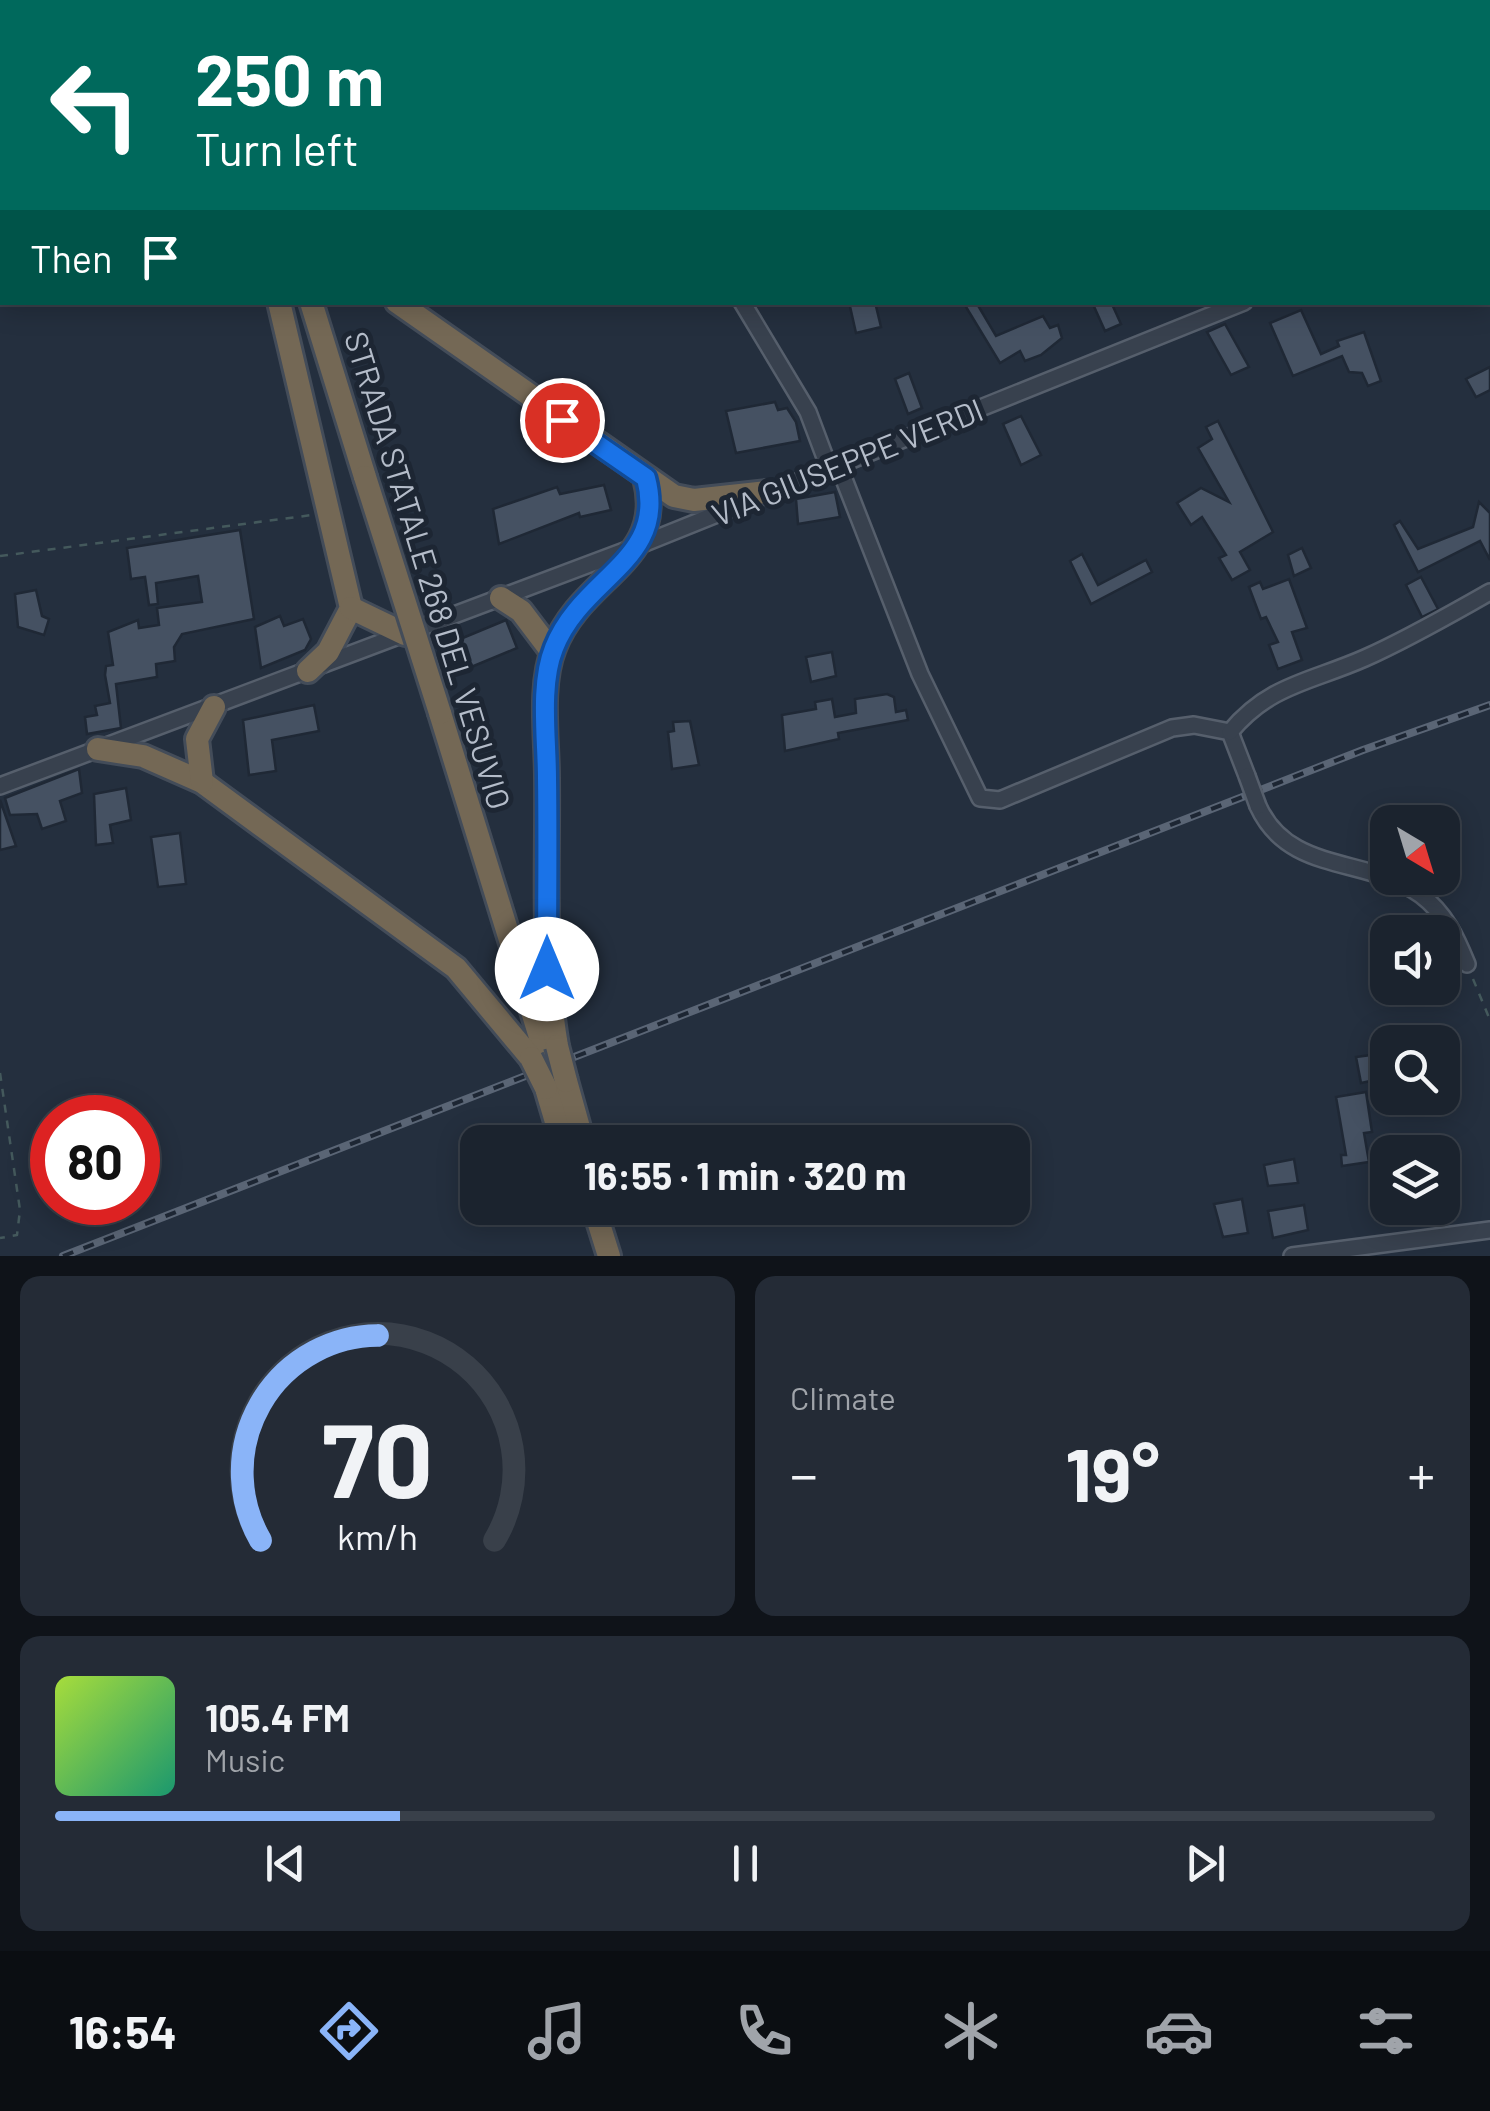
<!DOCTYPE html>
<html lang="en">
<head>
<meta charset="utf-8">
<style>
  body { margin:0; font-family:Barlow,sans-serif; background:#242b36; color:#f1f3f6; height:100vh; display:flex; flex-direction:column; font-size:38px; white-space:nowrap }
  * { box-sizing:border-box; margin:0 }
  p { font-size:32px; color:#a0a4aa }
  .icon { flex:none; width:55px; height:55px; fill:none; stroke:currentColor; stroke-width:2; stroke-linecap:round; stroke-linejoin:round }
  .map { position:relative; height:1256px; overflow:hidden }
  .details { display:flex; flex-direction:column; gap:20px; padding:20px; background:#0f1319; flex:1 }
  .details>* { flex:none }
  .guide { position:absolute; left:0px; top:0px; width:1490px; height:305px; box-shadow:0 5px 25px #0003,0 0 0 2px #39404a; background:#00695c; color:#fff; overflow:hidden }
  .needle { width:65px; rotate:142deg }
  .tools { position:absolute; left:1370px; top:805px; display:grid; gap:20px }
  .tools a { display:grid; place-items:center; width:90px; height:90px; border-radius:20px; background:#1b232e; box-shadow:0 5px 25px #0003,0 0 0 2px #39404a; font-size:50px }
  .speed { position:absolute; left:30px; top:1095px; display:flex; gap:20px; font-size:50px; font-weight:700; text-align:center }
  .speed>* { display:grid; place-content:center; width:130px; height:130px; border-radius:50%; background:#1b232e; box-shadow:0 5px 25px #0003,0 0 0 2px #39404a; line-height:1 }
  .speed .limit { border:15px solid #d22; background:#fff; color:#111 }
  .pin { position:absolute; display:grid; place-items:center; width:85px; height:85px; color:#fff; margin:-42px; border:5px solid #fff; border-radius:50%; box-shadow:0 2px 10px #0007 }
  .me { position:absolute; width:110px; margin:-55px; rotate:0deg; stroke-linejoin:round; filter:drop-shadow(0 0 8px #0008) }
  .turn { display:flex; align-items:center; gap:35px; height:210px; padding:0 30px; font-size:45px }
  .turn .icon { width:130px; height:130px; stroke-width:2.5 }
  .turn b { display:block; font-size:70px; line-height:85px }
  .then { display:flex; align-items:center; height:95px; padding:0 30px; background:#0003; gap:20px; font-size:38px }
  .big { font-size:75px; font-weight:700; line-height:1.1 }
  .details .widget { flex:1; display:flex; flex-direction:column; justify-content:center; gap:15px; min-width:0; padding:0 35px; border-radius:20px; background:#242b36 }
  .details .dial { align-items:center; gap:0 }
  .dial svg { height:260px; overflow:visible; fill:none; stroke:#39404a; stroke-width:7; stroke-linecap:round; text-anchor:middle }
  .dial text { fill:#f1f3f6; stroke:none }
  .song { display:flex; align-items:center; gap:30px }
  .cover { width:120px; height:120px; border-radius:15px; background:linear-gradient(135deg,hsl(80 70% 55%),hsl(160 70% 35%)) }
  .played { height:10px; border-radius:5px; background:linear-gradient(90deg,#8ab4f8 25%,#39404a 25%) }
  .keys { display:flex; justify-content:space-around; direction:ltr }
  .heat { display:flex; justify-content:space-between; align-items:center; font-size:55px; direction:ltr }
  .details .tiles { flex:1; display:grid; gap:20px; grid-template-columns:1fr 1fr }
  .widget:last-child { grid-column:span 2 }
  .trip { position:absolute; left:460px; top:1125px; width:570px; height:100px; border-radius:20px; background:#1b232e; box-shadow:0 5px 25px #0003,0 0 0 2px #39404a; font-weight:700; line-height:100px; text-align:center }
  .dock { display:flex; height:160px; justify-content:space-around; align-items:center; background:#0b0e12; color:#a0a4aa }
  .dock .icon { width:70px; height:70px }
  .dock .selected { color:#8ab4f8 }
  .dock b { font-size:45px; color:#f1f3f6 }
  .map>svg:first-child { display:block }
  .building { fill:#455162; stroke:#1f2835; stroke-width:2.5 }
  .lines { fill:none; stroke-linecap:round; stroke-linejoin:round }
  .minor-casing { stroke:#565f6c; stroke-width:20 }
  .highway-casing { stroke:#434c59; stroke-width:28 }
  .path { stroke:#44595c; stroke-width:2.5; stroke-dasharray:8 8; stroke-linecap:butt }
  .minor { stroke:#38414e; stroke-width:15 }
  .highway { stroke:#746855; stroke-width:22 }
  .rail-casing { stroke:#5a6575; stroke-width:8 }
  .rail { stroke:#1d2633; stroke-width:4; stroke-dasharray:11; stroke-linecap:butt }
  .minor-bridge-casing { stroke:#565f6c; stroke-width:20; stroke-linecap:butt }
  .highway-bridge-casing { stroke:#434c59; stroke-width:28; stroke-linecap:butt }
  .minor-bridge { stroke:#38414e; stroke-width:15 }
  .highway-bridge { stroke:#746855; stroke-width:22 }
  .route-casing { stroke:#114b97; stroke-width:25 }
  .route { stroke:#1a73e8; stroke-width:18 }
  .labels { text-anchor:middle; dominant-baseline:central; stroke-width:10; stroke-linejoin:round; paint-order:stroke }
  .street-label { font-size:32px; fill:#b4bcc9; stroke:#1d2633 }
</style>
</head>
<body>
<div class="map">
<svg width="1490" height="1256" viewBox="0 0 1490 1256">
  <rect width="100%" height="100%" fill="#242f3e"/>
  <g class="building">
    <polygon points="849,302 875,302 881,327 856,333"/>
    <polygon points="963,302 976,302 996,336 1043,316 1050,328 1058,325 1062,338 1041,355 1025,361 1020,351 1000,363"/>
    <polygon points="1092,302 1111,302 1121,324 1105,331"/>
    <polygon points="1301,310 1321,354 1339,346 1337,341 1364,332 1381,381 1368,386 1362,373 1349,372 1342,356 1293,376 1270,323"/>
    <polygon points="1225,324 1249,367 1231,375 1207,332"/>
    <polygon points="1490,367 1490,390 1476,397 1466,379"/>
    <polygon points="909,373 922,408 908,414 895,379"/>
    <polygon points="775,402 778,410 787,408 796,422 800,441 736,453 726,411"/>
    <polygon points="1021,416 1041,455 1021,465 1003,424"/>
    <polygon points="1218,421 1273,532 1240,552 1250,570 1232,580 1219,558 1226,555 1202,517 1191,525 1177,503 1201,488 1229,502 1198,448 1212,439 1206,427"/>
    <polygon points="604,485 611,510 580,517 579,513 499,544 493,509 557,487 560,494"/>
    <polygon points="835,492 840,517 798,524 796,499"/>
    <polygon points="1479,502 1490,513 1490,560 1480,541 1418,572 1394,525 1400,521 1418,549 1473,527"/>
    <polygon points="240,530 254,619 182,634 174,647 175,661 156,664 157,677 116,684 121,728 87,734 85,717 97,715 95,706 110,703 105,675 106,666 113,665 108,632 138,620 139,628 159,625 157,608 202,602 198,576 156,583 158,604 149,605 145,577 131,579 127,548"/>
    <polygon points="1302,548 1311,568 1294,576 1288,555"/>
    <polygon points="1082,554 1098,585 1146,560 1152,572 1091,604 1070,561"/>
    <polygon points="1421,577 1438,609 1422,617 1406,585"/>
    <polygon points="1289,579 1307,628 1292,632 1302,660 1278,669 1269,645 1278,642 1266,617 1261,619 1249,587 1260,582 1263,589"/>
    <polygon points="36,590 42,616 49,619 44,635 18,627 15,594"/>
    <polygon points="280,616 284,626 303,619 311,639 305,650 261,668 255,627"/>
    <polygon points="506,620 517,648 464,670 453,642"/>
    <polygon points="832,652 836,676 811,682 806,657"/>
    <polygon points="887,694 894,697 896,712 906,710 908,720 838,733 839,739 785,751 782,715 816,709 815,702 832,699 835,717 856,713 855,699"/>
    <polygon points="314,705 319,731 272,740 276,771 249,775 243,720"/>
    <polygon points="690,721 699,765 672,769 668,732 674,731 673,722"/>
    <polygon points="79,769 82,793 60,801 66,821 42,829 37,814 10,815 5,798"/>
    <polygon points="126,788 131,820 110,825 113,843 96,845 94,794"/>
    <polygon points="0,800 16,846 0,850"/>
    <polygon points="180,833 186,884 158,887 151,837"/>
    <polygon points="1371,1055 1375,1080 1361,1083 1356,1057"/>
    <polygon points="1366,1092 1372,1132 1364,1133 1369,1162 1342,1166 1341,1155 1346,1155 1336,1097"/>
    <polygon points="1294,1159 1298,1183 1268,1186 1264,1165"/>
    <polygon points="1242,1199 1248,1233 1223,1237 1214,1204"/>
    <polygon points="1304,1205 1308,1230 1273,1238 1268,1211"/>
  </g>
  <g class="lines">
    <defs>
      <g id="minor">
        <polyline points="563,0 565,2"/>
        <polyline points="1488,78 1490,76"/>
        <polyline points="1488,206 1490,205"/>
        <polyline points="742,302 808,412 829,468"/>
        <polyline points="838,464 920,674 980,798 1000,800 1172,728 1194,725 1230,732 1247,776"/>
        <path d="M1230 732C1270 684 1311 682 1365 658 1408 639 1449 615 1490 592"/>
        <polyline points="0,786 640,545 1244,302"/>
        <path d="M1258 806C1289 875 1368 856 1421 895 1445 913 1456 937 1467 964"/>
        <polyline points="1292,1256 1490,1230"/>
      </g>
      <g id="highway">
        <polyline points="171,0 173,2"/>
        <polyline points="279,302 351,608 328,652 308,671"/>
        <polyline points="311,302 365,477"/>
        <polyline points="397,302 674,496 694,500 766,492"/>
        <polyline points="501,598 521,611 552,652"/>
        <polyline points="351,608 405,634"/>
        <polyline points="440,713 544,1050"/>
        <polyline points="98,749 143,756 202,782 456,968 531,1058"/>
        <polyline points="202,782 197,739 214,707"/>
        <path d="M557 1046C542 958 548 868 547 778 547 739 539 685 554 648 581 576 668 561 645 478"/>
        <polyline points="566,1081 583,1142"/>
        <polyline points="546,1088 562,1142"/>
        <polyline points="594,1208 609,1256"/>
      </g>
    </defs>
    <use href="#minor" class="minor-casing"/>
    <use href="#highway" class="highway-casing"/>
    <g class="path">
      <polyline points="0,556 312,515"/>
      <polyline points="1473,979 1490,1020"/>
      <polyline points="0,1073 20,1210 17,1235 0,1238"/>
    </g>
    <use href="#minor" class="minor"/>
    <use href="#highway" class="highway"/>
    <defs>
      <polyline id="rail" points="63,1256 1363,750 1490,705"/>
    </defs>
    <use href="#rail" class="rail-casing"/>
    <use href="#rail" class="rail"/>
    <defs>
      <polyline id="minor-bridge" points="1247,776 1258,806"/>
      <g id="highway-bridge">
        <polyline points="365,477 440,713"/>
        <polyline points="557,1046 566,1081"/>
        <polyline points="531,1058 546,1088"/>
      </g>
    </defs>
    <use href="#minor-bridge" class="minor-bridge-casing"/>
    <use href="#highway-bridge" class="highway-bridge-casing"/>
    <use href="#minor-bridge" class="minor-bridge"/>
    <use href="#highway-bridge" class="highway-bridge"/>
  </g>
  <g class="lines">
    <defs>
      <path id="route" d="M547 969C547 905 548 841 547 778 547 739 539 685 554 648 582 576 668 561 646 478L562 420"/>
    </defs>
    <use href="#route" class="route-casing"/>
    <use href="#route" class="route"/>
  </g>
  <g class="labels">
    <g class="street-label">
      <text transform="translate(847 461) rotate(-22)">VIA GIUSEPPE VERDI</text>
      <text transform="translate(429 570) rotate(73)">STRADA STATALE 268 DEL VESUVIO</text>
    </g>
  </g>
</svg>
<div class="tools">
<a><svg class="needle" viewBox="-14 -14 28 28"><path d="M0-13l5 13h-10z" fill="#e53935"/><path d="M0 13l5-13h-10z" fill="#a0a4aa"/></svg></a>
<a><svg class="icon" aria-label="sound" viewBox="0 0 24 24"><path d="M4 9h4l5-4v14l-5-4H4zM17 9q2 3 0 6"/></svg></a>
<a><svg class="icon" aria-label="search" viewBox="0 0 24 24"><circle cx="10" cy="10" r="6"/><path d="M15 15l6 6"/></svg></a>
<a><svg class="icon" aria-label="layers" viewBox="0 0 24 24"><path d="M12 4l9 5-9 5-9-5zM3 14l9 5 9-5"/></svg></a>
</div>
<div class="speed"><div class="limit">80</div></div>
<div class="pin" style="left:562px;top:420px;background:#d93025"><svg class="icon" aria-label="arrive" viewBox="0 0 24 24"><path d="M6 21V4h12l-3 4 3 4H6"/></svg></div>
<svg class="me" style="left:547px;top:969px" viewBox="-20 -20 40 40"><circle r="19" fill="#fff"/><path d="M0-13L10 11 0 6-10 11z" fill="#1a73e8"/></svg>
<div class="trip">16:55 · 1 min · 320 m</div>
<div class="guide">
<div class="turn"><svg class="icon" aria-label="left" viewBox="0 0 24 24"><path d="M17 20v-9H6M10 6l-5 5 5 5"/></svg><div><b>250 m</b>Turn left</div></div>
<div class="then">Then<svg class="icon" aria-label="arrive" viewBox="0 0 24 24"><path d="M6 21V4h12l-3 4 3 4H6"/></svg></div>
</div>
</div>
<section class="details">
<div class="tiles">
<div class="widget dial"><svg viewBox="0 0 100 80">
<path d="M14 69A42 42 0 1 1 86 69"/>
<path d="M14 69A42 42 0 0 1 50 6" stroke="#8ab4f8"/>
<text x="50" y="56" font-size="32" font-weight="700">70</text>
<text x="50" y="72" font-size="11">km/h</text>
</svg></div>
<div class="widget"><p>Climate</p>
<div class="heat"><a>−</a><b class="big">19°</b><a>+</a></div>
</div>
<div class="widget">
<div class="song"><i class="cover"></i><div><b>105.4 FM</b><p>Music</p></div></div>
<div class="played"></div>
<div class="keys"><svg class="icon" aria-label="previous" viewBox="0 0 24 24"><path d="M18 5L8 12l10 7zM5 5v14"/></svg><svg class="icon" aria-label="pause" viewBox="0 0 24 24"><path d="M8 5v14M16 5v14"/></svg><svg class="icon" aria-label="next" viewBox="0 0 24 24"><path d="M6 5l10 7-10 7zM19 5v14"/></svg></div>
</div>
</div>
</section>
<nav class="dock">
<b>16:54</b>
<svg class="icon selected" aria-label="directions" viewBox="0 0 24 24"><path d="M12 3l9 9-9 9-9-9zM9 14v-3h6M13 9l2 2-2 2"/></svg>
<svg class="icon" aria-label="music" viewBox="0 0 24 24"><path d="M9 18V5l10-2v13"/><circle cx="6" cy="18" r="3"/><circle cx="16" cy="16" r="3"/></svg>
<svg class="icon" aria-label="phone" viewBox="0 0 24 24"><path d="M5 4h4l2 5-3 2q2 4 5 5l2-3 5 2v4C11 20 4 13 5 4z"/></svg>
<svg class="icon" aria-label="climate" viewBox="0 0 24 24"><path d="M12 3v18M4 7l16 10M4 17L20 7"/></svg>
<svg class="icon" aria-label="car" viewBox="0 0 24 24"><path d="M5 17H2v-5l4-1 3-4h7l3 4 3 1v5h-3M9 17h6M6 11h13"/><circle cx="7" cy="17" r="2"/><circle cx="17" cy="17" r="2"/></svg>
<svg class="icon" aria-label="filters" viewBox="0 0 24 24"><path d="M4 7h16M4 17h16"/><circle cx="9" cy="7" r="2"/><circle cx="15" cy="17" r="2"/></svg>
</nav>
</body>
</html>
